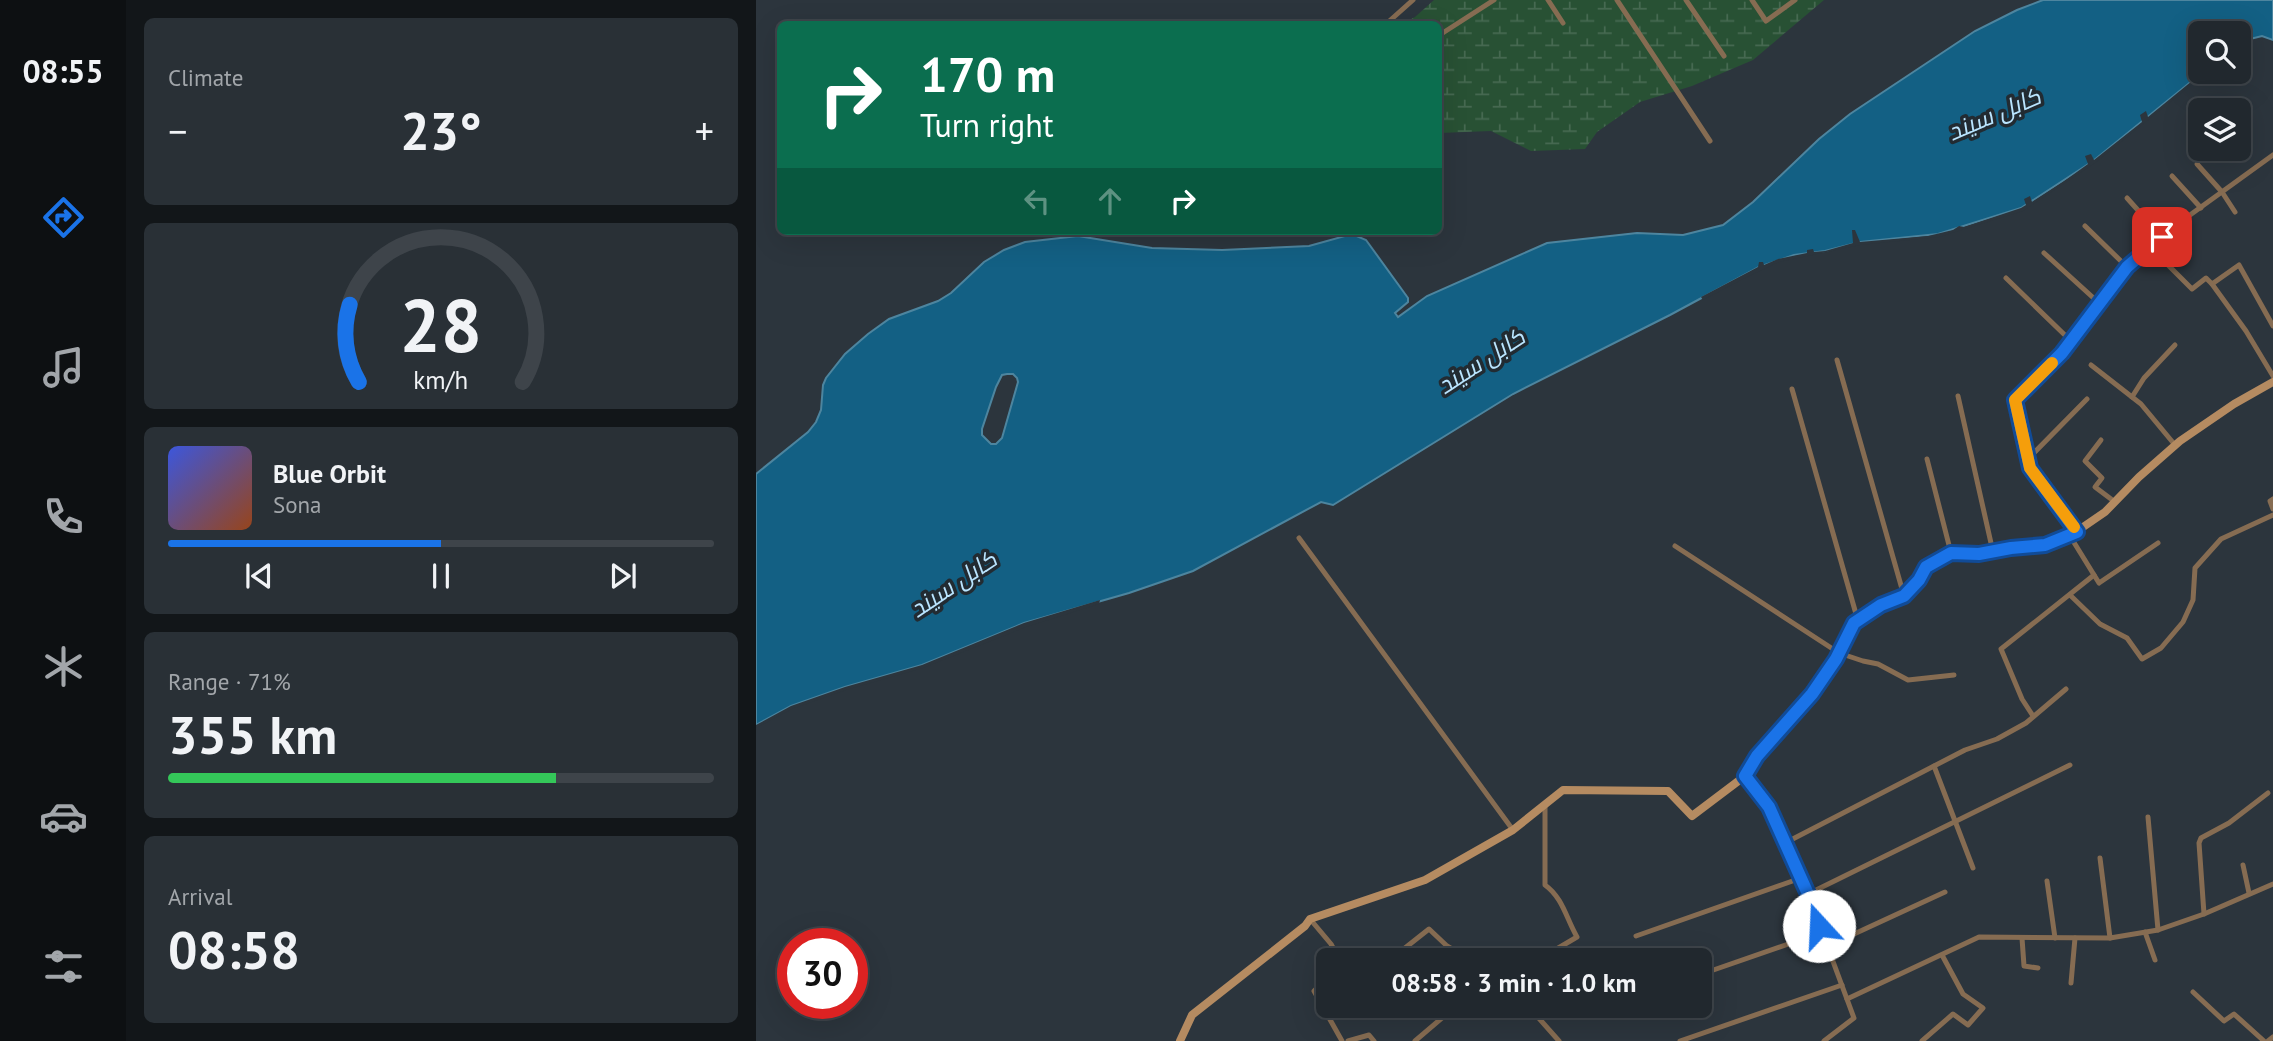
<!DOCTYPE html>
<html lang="en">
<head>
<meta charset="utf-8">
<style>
  body { margin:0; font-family:"PT Sans",Cairo,sans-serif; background:#293036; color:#f1f3f6; height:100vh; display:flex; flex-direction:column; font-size:26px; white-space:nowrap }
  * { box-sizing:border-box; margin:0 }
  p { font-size:23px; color:#a2a6aa }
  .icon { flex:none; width:38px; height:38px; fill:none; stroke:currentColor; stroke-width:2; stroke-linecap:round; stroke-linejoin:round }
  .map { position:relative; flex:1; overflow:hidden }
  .panel { display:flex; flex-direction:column; gap:18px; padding:18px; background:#121619; width:630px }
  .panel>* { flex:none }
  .banner { position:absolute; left:21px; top:21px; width:665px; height:214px; border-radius:10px; box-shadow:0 7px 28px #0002,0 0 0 2px #3e444a; background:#0b6e4f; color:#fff; overflow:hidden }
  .buttons { position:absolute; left:1432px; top:21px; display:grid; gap:14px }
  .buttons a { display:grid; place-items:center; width:63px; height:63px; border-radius:10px; background:#21282e; box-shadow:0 7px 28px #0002,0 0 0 2px #3e444a; font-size:35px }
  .speed { position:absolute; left:21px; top:928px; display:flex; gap:14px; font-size:35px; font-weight:700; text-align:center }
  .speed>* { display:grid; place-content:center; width:91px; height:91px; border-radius:50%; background:#21282e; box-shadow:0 7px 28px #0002,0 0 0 2px #3e444a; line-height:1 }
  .speed .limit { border:10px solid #d22; background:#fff; color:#111 }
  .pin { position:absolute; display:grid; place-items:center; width:60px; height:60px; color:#fff; margin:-30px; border-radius:14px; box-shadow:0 4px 10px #0006 }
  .me { position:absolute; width:77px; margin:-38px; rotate:340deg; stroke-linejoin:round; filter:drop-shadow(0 0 5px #0008) }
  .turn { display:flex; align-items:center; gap:24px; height:147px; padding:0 28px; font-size:32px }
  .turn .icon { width:91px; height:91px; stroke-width:2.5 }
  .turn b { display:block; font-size:49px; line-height:60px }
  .lanes { display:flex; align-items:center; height:66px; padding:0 28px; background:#0003; justify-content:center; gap:35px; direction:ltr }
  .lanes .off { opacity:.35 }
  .big { font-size:52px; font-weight:800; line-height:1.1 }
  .panel .card { flex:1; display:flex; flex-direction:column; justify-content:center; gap:10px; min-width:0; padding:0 24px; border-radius:10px; background:#293036 }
  .panel .dial { align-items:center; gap:0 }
  .dial svg { height:182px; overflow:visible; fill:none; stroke:#3e444a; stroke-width:7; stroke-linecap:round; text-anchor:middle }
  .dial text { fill:#f1f3f6; stroke:none }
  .song { display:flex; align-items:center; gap:21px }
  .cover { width:84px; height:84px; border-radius:10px; background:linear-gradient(135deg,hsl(230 70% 55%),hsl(20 70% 35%)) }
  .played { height:7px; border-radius:4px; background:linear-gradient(90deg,#1a73e8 50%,#3e444a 50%) }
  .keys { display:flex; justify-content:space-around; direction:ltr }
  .heat { display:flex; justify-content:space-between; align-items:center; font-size:38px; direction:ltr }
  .charge { height:10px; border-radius:5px; background:linear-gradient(90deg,#34c759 71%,#3e444a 0) }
  .trip { position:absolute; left:560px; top:948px; width:396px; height:70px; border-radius:10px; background:#21282e; box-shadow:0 7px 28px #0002,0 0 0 2px #3e444a; font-weight:800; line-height:70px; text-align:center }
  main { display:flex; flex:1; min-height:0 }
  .menu { display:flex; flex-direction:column; width:126px; justify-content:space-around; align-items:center; background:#0d1012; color:#a2a6aa }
  .menu .icon { width:49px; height:49px }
  .menu .current { color:#1a73e8 }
  .menu b { font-size:32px; color:#f1f3f6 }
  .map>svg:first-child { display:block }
  .wetland { fill:url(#wetland-marsh) }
  .water { fill:#136084; stroke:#4d859f; stroke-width:2; fill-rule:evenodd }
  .pier { fill:#2c353d }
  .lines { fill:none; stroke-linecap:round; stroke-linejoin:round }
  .street { stroke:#866c52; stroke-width:5 }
  .secondary { stroke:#b58b61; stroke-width:8 }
  .route-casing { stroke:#114b97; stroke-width:18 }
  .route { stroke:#1a73e8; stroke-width:12 }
  .slow { stroke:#f59e0b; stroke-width:12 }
  .labels { text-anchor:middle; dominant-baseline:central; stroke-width:7; stroke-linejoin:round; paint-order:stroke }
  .water-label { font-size:24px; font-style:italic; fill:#bae5ff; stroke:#222b32 }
</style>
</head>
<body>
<main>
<nav class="menu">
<b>08:55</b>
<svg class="icon current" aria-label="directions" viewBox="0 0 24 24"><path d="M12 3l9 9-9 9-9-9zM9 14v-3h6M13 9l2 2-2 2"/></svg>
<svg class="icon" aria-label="music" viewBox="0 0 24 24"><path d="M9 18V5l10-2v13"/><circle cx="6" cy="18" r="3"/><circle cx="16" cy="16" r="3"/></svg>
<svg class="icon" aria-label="phone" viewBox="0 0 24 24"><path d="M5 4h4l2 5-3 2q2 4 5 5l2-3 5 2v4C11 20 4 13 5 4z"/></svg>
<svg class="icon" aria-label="climate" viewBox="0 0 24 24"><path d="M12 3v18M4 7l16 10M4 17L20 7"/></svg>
<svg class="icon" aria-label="car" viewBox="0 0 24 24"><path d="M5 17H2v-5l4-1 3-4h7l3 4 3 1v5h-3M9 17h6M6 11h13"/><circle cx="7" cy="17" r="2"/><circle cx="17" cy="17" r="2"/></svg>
<svg class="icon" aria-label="filters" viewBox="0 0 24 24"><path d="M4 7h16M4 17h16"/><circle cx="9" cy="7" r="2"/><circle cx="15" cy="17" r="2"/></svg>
</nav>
<section class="panel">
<div class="card"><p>Climate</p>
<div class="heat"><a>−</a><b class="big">23°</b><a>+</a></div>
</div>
<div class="card dial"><svg viewBox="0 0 100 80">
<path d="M14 69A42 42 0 1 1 86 69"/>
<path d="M14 69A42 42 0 0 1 10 35" stroke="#1a73e8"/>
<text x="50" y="56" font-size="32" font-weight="700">28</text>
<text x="50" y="72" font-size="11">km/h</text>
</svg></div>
<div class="card">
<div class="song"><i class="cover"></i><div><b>Blue Orbit</b><p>Sona</p></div></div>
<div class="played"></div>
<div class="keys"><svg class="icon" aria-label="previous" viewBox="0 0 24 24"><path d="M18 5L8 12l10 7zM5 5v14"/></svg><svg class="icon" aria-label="pause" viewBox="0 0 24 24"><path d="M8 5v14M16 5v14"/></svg><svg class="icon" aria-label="next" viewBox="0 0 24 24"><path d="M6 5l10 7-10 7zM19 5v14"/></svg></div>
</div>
<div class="card"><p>Range · 71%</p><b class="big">355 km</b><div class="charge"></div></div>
<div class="card"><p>Arrival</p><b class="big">08:58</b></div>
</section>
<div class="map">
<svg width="1517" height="1041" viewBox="0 0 1517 1041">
  <defs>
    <pattern id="wetland-marsh" width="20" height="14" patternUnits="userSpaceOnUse" patternTransform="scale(1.75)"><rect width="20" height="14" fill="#285134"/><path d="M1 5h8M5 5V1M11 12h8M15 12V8" fill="none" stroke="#466951"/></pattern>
  </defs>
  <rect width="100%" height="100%" fill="#2c353d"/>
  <polygon class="wetland" points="678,0 1068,0 997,60 936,86 884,102 841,132 829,149 775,151 735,131 683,133 682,24 646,24 659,17"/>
  <path class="water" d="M1287 0H1517V40L1506 36 1482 42V33H1444V72H1447L1337 161 1265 208 1182 234 1104 242 1069 251 1038 255 1003 267 914 315 757 394 577 505 565 502 437 571 373 593 268 623 166 665 89 687 35 706 0 725V474L52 432 60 422 65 410 67 385 70 378 89 354 112 334 133 319 182 301 195 293 228 262 248 250 269 242 322 236 396 248 466 250 553 246 596 234 610 240 652 298V302L639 313 642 317 671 296 791 243 881 233 927 235 967 225 997 202 1063 139 1094 114 1219 31 1261 10ZM251 374H257L261 378 262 382 246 438 240 444H235L226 435V429L240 387 246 375Z"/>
  <g class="pier">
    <polygon points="1447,72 1450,72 1449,74 1339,163 1267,211 1183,237 1104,245 1023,262 985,280 947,300 945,297 1002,267 1003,262 1007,262 1008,265 1022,259 1051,253 1051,250 1057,249 1058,252 1069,251 1097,243 1096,230 1099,230 1104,242 1172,236 1197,230 1203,226 1208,227 1265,208 1270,205 1268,199 1274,196 1276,202 1307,182 1332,164 1329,156 1335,154 1338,160 1386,122 1384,115 1390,111 1392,117"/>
    <polygon points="344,600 343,604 270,627 167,668 90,690 36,709 0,728 0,725 35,706 89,687 166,665 268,623"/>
  </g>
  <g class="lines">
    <g class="street">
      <polyline points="792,0 807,23"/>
      <polyline points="861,0 954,141"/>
      <polyline points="930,0 968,56"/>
      <polyline points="996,0 1010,21 1039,0"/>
      <polyline points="630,24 657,0"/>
      <polyline points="682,36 738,0"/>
      <polyline points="1441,164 1466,192 1479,212"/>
      <polyline points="1416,176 1445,208"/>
      <polyline points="1371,198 1406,237"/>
      <polyline points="1329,226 1371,267"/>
      <polyline points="1394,247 1436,289 1450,278 1456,284 1483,265 1517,326"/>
      <polyline points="1288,253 1343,303"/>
      <polyline points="1250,278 1315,341"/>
      <polyline points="1456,284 1490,331 1517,376"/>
      <polyline points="1081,360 1148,596"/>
      <polyline points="1335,365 1385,404 1419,445"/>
      <polyline points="1036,389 1102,621"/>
      <polyline points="1202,396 1237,552"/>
      <polyline points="1376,397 1388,378 1419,345"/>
      <polyline points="1345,440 1329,461 1346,478 1339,487 1359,502"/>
      <polyline points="1171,459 1195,553"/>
      <polyline points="1272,459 1331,399"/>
      <polyline points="1517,499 1514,501 1517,509"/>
      <polyline points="1321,532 1274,468 1259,400 1306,353 1371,267 1434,215 1517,155"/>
      <polyline points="1314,536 1343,583 1402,543"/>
      <polyline points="543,538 757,830"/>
      <polyline points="919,546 1083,653 1107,661 1122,664 1152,680 1198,675"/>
      <polyline points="1314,595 1344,624 1371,638 1386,659 1405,648 1427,622 1437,600 1439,568 1465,539 1517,515"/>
      <polyline points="1277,716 1266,699 1245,649 1338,575"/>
      <polyline points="1178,766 1217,868"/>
      <polyline points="989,776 1013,807 1052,894 1098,1018 1068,1041"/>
      <polyline points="1392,817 1402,930"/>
      <polyline points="1029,843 1209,750 1241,739 1270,723 1310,689"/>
      <polyline points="1344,858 1354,938"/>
      <polyline points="1487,865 1493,893"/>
      <polyline points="1291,881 1299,938"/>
      <polyline points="1052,894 1314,765"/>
      <polyline points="1448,914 1443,843 1445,838 1473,823 1512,793"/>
      <polyline points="554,919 575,944 584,961"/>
      <polyline points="1389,932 1399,960"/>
      <polyline points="880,936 1045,878"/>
      <polyline points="1266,938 1268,966 1282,968"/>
      <polyline points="1072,946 1189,892"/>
      <polyline points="590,961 596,954"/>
      <polyline points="640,961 649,948 673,929 691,946 716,961"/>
      <path d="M767 961 787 957 821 937C810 918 807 898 789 885V804"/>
      <polyline points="943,975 1067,932"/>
      <polyline points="572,977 558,991 586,1041"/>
      <polyline points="1315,983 1319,938"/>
      <polyline points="1437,992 1468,1021 1478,1014 1508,1041"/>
      <polyline points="1091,999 1223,937 1354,938 1402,930 1448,914 1517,884"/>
      <polyline points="772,1006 803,1041"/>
      <polyline points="592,1041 613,1035 618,1041"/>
      <polyline points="659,1041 700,1006"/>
      <polyline points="924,1041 1086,985"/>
      <polyline points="1166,1041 1197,1014 1212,1025 1227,1008 1207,994 1186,955"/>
      <polyline points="1512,1041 1517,1037"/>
    </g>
    <polyline class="secondary" points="424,1041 436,1015 549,926 554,919 669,880 757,830 807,790 912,791 936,816 989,776 1001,756 1056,694 1080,659 1098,623 1125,605 1148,596 1163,580 1170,567 1195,553 1223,554 1255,548 1289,545 1314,536 1349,512 1383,477 1424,441 1478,404 1517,382"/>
  </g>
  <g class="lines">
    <defs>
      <polyline id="route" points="1063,926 1052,894 1013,807 989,776 1001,756 1056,694 1080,659 1098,623 1125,605 1148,596 1163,580 1170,567 1195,553 1223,554 1255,548 1289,545 1321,532 1274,468 1259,400 1306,353 1371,267 1406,237"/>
    </defs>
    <use href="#route" class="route-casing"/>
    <use href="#route" class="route"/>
    <polyline class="slow" points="1296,363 1259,400 1274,468 1318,527"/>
  </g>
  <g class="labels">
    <g class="water-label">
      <text transform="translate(1238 114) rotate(-23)">کابل سيند</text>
      <text transform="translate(725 361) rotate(-33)">کابل سيند</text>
      <text transform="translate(197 584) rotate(-34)">کابل سيند</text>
    </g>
  </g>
</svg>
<div class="buttons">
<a><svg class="icon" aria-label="search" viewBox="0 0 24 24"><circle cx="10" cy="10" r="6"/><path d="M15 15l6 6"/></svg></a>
<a><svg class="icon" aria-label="layers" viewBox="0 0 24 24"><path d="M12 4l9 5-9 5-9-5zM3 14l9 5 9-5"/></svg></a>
</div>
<div class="speed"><div class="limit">30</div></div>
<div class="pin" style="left:1406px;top:237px;background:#d93025"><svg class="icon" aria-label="arrive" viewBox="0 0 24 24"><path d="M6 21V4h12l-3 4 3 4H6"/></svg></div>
<svg class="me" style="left:1063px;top:926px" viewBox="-20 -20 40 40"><circle r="19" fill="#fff"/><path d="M0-13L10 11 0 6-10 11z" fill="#1a73e8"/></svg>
<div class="trip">08:58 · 3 min · 1.0 km</div>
<div class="banner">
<div class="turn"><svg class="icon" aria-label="right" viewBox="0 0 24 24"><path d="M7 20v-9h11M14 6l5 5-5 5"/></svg><div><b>170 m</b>Turn right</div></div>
<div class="lanes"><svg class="icon off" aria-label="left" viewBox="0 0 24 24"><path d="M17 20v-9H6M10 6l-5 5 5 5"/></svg><svg class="icon off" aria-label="ahead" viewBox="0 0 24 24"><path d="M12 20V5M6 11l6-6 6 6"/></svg><svg class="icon" aria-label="right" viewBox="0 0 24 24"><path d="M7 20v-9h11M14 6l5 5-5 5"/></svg></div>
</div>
</div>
</main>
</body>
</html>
